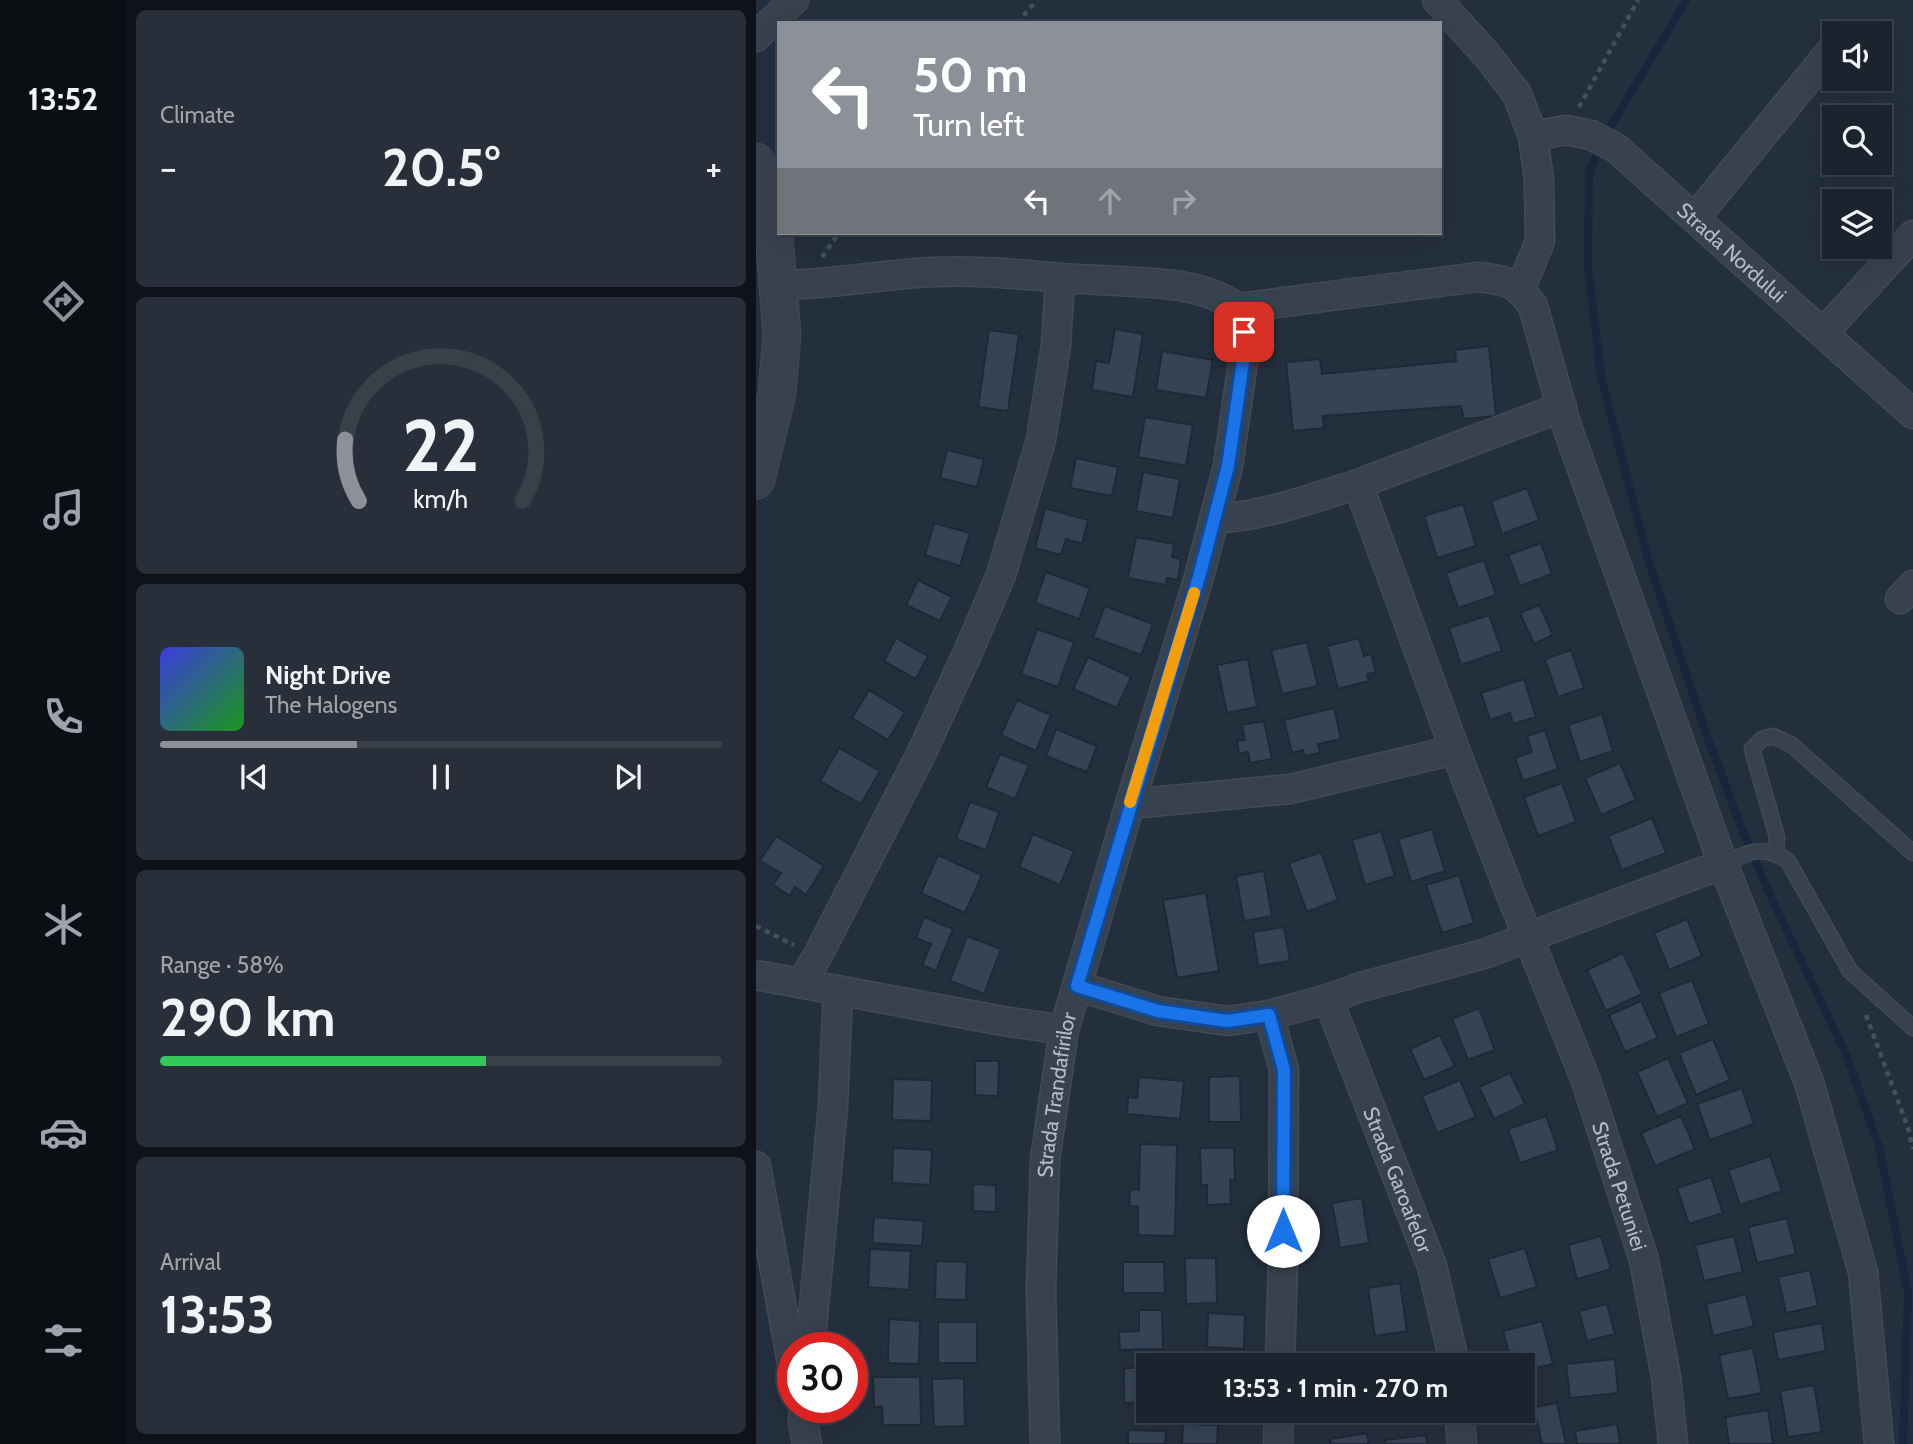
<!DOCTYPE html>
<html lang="en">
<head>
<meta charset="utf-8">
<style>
  body { margin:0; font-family:Cabin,sans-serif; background:#282f3a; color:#f1f3f6; height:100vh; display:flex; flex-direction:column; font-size:26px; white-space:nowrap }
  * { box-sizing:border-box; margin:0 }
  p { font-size:23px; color:#a0a4aa }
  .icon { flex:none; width:38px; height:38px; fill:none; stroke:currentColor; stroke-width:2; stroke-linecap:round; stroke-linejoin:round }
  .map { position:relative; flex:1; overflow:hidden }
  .panel { display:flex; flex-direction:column; gap:10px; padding:10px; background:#0f1319; width:630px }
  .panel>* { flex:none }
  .banner { position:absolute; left:21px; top:21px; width:665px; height:214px; border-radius:0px; box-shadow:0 7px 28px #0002,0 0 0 2px #39404a; background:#8c9099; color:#fff; overflow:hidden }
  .buttons { position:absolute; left:1066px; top:21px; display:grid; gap:14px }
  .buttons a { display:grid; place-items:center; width:70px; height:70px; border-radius:0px; background:#1b232e; box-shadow:0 7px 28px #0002,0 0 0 2px #39404a; font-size:35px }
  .speed { position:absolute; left:21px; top:1332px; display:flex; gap:14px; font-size:35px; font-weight:700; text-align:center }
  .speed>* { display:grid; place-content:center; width:91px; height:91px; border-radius:50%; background:#1b232e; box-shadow:0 7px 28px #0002,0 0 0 2px #39404a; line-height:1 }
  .speed .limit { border:10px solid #d22; background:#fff; color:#111 }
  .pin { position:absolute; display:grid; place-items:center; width:60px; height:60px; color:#fff; margin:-30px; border-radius:14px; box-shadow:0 4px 10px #0006 }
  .me { position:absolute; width:77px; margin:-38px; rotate:0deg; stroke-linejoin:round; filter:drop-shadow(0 0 5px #0008) }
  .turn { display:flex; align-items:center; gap:24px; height:147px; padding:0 21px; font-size:32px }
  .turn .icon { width:91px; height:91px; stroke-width:2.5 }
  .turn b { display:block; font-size:49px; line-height:60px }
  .lanes { display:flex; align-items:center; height:66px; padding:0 21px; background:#0003; justify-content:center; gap:35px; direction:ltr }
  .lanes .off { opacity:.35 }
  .big { font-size:52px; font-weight:700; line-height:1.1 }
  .panel .widget { flex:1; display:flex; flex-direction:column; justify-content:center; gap:10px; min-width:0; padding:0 24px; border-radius:10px; background:#282f3a }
  .panel .dial { align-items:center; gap:0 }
  .dial svg { height:182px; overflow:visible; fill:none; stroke:#39404a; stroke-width:7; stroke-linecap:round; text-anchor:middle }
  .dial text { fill:#f1f3f6; stroke:none }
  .song { display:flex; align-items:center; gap:21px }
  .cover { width:84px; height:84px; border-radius:10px; background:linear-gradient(135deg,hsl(240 70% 55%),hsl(120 70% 35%)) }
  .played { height:7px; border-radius:4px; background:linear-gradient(90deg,#8c9099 35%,#39404a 35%) }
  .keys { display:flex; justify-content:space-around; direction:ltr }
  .heat { display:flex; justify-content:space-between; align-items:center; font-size:38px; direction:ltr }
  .charge { height:10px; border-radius:5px; background:linear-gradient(90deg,#34c759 58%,#39404a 0) }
  .trip { position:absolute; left:380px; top:1353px; width:399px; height:70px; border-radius:0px; background:#1b232e; box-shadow:0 7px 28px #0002,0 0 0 2px #39404a; font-weight:700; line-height:70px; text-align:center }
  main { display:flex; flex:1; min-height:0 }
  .menu { display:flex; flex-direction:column; width:126px; justify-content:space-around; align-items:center; background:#0b0e12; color:#a0a4aa }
  .menu .icon { width:49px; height:49px }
  .menu .current { color:#8c9099 }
  .menu b { font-size:32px; color:#f1f3f6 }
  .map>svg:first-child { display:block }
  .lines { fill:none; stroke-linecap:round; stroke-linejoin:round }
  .stream { stroke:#17263c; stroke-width:8 }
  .building { fill:#364354; stroke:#1f2835; stroke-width:2 }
  .service-casing { stroke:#414a57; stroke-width:17 }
  .minor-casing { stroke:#414a57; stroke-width:31 }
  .tertiary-casing { stroke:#414a57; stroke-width:39 }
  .path { stroke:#3f5557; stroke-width:4.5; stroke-dasharray:5 5; stroke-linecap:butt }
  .service { stroke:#38414e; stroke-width:14 }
  .minor { stroke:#38414e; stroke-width:28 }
  .tertiary { stroke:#38414e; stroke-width:37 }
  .route-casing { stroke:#114b97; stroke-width:18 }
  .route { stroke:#1a73e8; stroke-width:12 }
  .slow { stroke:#f59e0b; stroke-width:12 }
  .labels { text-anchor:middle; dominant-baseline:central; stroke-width:7; stroke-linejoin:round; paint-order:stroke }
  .street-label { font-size:21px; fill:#b4bcc9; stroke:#1d2633 }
</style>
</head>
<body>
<main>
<nav class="menu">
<b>13:52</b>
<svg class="icon current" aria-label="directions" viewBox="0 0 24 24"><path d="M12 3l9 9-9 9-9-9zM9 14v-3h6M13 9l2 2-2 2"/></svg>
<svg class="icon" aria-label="music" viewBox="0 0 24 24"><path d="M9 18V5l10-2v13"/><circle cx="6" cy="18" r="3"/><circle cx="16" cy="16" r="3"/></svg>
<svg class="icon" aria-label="phone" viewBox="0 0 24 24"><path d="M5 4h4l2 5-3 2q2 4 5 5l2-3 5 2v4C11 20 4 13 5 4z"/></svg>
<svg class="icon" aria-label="climate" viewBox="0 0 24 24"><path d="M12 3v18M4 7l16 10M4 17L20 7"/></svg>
<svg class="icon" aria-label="car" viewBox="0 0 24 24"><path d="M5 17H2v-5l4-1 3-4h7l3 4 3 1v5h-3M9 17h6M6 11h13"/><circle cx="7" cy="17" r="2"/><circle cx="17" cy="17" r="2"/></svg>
<svg class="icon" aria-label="filters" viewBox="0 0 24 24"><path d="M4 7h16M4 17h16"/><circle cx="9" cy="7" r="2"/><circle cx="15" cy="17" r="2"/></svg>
</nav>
<section class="panel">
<div class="widget"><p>Climate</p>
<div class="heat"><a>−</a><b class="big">20.5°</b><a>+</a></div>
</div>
<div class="widget dial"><svg viewBox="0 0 100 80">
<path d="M14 69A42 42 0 1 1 86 69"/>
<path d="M14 69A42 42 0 0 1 8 42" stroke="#8c9099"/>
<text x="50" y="56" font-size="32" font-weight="700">22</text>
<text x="50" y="72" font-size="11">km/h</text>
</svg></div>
<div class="widget">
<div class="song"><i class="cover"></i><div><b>Night Drive</b><p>The Halogens</p></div></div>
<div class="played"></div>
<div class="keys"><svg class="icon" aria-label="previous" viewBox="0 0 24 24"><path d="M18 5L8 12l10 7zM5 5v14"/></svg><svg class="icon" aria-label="pause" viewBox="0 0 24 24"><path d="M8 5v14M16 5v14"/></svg><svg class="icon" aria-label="next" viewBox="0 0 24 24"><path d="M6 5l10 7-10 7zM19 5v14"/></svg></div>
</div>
<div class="widget"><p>Range · 58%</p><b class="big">290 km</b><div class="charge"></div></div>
<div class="widget"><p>Arrival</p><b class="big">13:53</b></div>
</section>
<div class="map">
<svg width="1157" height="1444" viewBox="0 0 1157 1444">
  <rect width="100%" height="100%" fill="#242f3e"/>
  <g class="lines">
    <polyline class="stream" points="930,0 849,136 833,173 832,269 845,376 892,559 950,733 984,824 1014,895 1089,1052 1123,1146 1152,1293 1147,1444"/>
  </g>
  <g class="building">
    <polygon points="359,329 387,334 377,397 336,390 340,361 353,363"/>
    <polygon points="233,330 263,334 252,411 222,407"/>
    <polygon points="733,346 740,416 708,419 705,406 567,416 568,428 537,431 530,362 564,359 566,374 700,361 699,350"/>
    <polygon points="406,351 457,360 450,398 400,390"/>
    <polygon points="389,417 437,425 430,466 382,457"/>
    <polygon points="191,450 228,459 221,487 184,478"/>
    <polygon points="320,458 362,467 356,496 314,488"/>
    <polygon points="387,472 424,479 417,518 380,511"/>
    <polygon points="771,488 783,520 746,534 735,501"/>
    <polygon points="707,504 720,546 681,558 668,516"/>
    <polygon points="289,508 332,520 326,544 310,539 305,555 279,548"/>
    <polygon points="178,523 214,533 204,566 169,555"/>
    <polygon points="380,537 418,544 416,557 425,559 422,580 411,578 410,585 372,578"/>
    <polygon points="785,543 796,574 764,586 752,555"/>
    <polygon points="728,560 740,595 702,608 690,573"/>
    <polygon points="290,572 334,588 323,619 279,603"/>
    <polygon points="162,580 196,597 184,621 150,605"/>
    <polygon points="783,605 797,635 778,644 764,613"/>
    <polygon points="349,606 397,624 385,655 337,637"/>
    <polygon points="733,615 746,651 705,665 693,628"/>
    <polygon points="281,629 318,642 302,687 265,674"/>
    <polygon points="140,638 172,656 160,679 128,661"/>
    <polygon points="603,638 608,656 615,654 620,672 611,674 613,681 582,689 571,646"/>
    <polygon points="551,642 562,686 526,694 515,650"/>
    <polygon points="815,650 828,688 802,697 789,659"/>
    <polygon points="332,657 375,677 361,708 317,689"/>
    <polygon points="492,659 501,707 471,713 461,665"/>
    <polygon points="768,679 780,717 757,724 754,713 734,720 725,693"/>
    <polygon points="113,690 149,712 132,740 96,718"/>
    <polygon points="261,700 295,715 280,751 245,735"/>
    <polygon points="578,708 585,739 562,744 564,753 549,756 547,750 536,753 528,720"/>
    <polygon points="846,714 857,751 824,762 812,725"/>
    <polygon points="508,721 516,759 494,763 492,752 483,754 481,741 489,740 486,725"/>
    <polygon points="300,729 341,746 331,772 290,756"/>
    <polygon points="789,730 802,769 767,781 759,758 776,752 771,736"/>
    <polygon points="83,748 124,771 105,804 64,781"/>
    <polygon points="244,754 273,765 259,799 230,787"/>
    <polygon points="864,763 880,800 845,815 829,778"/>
    <polygon points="806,783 820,822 782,836 768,797"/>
    <polygon points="214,802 243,812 230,850 200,839"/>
    <polygon points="896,818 910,853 866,870 852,836"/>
    <polygon points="676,829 689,871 655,882 642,839"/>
    <polygon points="625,831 639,876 609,885 596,840"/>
    <polygon points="277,834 318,851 304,885 263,867"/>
    <polygon points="20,836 68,866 50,895 39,887 34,896 17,885 25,873 4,861"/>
    <polygon points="565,852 582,900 551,912 533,863"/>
    <polygon points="182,855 226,875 209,913 165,893"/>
    <polygon points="508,871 516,916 488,921 480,876"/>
    <polygon points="703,875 718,923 686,933 670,885"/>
    <polygon points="450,893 463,971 421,978 407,900"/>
    <polygon points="168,917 197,929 180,971 166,965 175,944 160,938"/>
    <polygon points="931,919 946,956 913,970 898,933"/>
    <polygon points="528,927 534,961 502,966 497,932"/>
    <polygon points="211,936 245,949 228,994 194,981"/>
    <polygon points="867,953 886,994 850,1011 831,970"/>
    <polygon points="936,980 953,1024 920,1037 903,993"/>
    <polygon points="885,1001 902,1038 869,1052 853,1015"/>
    <polygon points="723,1008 739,1050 712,1060 696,1019"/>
    <polygon points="684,1035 699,1066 668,1080 654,1049"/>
    <polygon points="957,1039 974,1080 940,1095 923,1053"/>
    <polygon points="912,1058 932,1103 901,1117 881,1072"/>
    <polygon points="219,1061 243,1061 242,1096 219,1095"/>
    <polygon points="754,1073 769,1104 738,1119 723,1087"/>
    <polygon points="484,1076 485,1122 453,1122 453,1077"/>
    <polygon points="383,1077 428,1081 424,1119 371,1114 372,1097 381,1098"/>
    <polygon points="137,1079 176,1080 175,1121 136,1120"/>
    <polygon points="704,1080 720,1117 681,1133 666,1096"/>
    <polygon points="986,1088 998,1124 954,1140 941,1104"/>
    <polygon points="790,1116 802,1150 764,1163 752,1129"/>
    <polygon points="925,1116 939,1149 899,1166 885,1133"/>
    <polygon points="384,1144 421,1145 419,1236 382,1235 382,1207 373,1206 374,1189 383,1190"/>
    <polygon points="137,1148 176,1150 174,1185 136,1183"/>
    <polygon points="444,1148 478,1148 479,1180 474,1180 475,1204 451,1205 451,1185 445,1185"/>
    <polygon points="1014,1156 1026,1191 984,1205 972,1170"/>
    <polygon points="955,1177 967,1213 933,1224 921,1188"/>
    <polygon points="217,1184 240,1185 240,1212 217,1211"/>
    <polygon points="606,1198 613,1243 584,1248 576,1203"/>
    <polygon points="118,1217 168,1221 166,1246 116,1243"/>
    <polygon points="1031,1218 1040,1254 1001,1263 992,1227"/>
    <polygon points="845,1236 855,1269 821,1279 812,1245"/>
    <polygon points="978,1236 987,1272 948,1281 939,1245"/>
    <polygon points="769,1248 781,1287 744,1298 732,1259"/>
    <polygon points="114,1249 155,1251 153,1290 112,1287"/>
    <polygon points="429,1258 460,1258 461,1303 430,1304"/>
    <polygon points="180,1261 211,1262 210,1300 179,1299"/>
    <polygon points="367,1262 408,1262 409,1293 367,1293"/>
    <polygon points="1054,1270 1062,1306 1030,1313 1022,1277"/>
    <polygon points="644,1283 651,1331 619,1336 612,1288"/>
    <polygon points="990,1294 998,1326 957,1336 950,1304"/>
    <polygon points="851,1304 859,1334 831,1341 823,1311"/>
    <polygon points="383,1310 406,1310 407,1349 364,1350 363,1332 383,1331"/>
    <polygon points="452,1313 489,1315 488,1349 451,1347"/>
    <polygon points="133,1319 164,1321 163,1364 132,1363"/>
    <polygon points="786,1321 797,1364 766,1371 766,1365 756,1365 747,1331"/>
    <rect x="182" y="1322" width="39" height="41"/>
    <polygon points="1066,1323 1070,1351 1022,1360 1017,1332"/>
    <polygon points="997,1348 1006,1393 972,1399 963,1355"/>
    <polygon points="859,1359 862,1393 814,1398 810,1364"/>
    <polygon points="368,1368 392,1368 392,1402 368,1403"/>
    <polygon points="117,1377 164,1377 165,1425 127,1425 126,1407 118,1407"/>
    <polygon points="208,1378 209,1426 178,1427 176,1379"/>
    <polygon points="1058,1385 1066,1432 1032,1437 1024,1391"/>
    <polygon points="801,1403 810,1444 786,1444 778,1407"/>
    <polygon points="1012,1410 1017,1444 973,1444 969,1417"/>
    <polygon points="427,1424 462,1425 461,1444 426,1444"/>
    <polygon points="861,1424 864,1444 821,1444 819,1431"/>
    <polygon points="372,1430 410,1431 409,1444 372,1444"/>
    <polygon points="611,1433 613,1444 575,1444 574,1439"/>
    <polygon points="670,1435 671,1444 630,1444 629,1440"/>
  </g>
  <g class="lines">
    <defs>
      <g id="service">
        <polyline points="1020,853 1021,837 996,749 1006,739 1017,736 1036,745 1157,853"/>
        <path d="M967 864C993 852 1006 844 1032 861L1094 971 1157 1028"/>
      </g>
      <g id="minor">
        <polyline points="681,0 730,54 761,94 777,136 783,180 784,241 764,290"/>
        <polyline points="0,37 38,0"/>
        <path id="s1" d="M777 136 810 130 835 135 860 148 1157 414"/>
        <polyline points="939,218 1078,47"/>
        <path d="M23 285C75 285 126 274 178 272 233 269 288 278 343 280 389 283 443 280 482 308L722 277C752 281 758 281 777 306L810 424 967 864 1053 1082 1107 1272 1123 1444"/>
        <polyline points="1067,333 1157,235"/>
        <polyline points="602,484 806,407"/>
        <path id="s2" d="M458 519C508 516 555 499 602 484L699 750 753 890 829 1078 888 1260 910 1377 917 1444"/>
        <polyline points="1144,599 1157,585"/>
        <polyline points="374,804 534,789 699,750"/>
        <polyline points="0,975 247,1021 308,1030"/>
        <polyline points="45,983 61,957 165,754 212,652 245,575 285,440 300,345 304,279"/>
        <polyline points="321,986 402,1011 472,1021 513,1015 572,999 605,987 728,954 967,864"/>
        <path id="s3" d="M572 999 676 1266 699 1365"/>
        <polyline points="513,1015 528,1070 527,1258 524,1365"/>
        <polyline points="0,1166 37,1369"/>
        <polyline points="54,1348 77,1106 82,990"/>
        <polyline points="48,1407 47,1421 51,1444"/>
        <polyline points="703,1410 706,1444"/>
        <path id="s4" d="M289 1444 285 1290 289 1160 308 1030 374 804 443 577 472 466 489 348 487 316 482 308"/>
        <polyline points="522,1444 523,1410"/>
      </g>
      <polyline id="tertiary" points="0,162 18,235 26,335 21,393 0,480"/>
    </defs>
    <use href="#service" class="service-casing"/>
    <use href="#minor" class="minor-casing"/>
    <use href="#tertiary" class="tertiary-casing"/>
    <g class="path">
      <polyline points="261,23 281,0"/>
      <polyline points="823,107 882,0"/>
      <polyline points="66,257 83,233"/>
      <polyline points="0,926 38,945"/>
      <polyline points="1110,1015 1152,1128 1157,1149"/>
    </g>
    <use href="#service" class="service"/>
    <use href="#minor" class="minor"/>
    <use href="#tertiary" class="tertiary"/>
  </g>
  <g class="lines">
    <defs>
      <polyline id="route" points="488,332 489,348 472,466 443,577 321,986 402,1011 471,1021 513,1015 528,1070 527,1231"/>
    </defs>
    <use href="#route" class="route-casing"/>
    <use href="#route" class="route"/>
    <polyline class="slow" points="374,802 438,593"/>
  </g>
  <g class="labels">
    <g class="street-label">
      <text stroke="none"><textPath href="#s1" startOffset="243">Strada Nordului</textPath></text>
      <text stroke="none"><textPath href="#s4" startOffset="350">Strada Trandafirilor</textPath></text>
      <text stroke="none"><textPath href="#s3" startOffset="194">Strada Garoafelor</textPath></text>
      <text stroke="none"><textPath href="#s2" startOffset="898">Strada Petuniei</textPath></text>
    </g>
  </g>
</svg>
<div class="buttons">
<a><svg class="icon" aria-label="sound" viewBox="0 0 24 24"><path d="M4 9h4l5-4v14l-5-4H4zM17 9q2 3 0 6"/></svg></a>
<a><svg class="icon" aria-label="search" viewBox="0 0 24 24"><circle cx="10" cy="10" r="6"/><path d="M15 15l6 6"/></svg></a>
<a><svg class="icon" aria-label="layers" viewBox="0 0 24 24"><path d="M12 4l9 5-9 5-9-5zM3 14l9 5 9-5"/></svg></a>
</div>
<div class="speed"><div class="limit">30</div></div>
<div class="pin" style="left:488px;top:332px;background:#d93025"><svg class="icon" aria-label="arrive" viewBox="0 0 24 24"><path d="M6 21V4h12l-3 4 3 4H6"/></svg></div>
<svg class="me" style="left:527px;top:1231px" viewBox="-20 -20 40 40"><circle r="19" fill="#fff"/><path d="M0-13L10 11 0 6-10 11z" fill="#1a73e8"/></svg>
<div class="trip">13:53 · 1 min · 270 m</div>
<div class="banner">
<div class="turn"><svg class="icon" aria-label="left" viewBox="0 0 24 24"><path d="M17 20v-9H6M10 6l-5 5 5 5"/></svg><div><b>50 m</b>Turn left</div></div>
<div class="lanes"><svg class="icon" aria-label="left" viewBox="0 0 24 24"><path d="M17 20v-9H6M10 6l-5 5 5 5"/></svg><svg class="icon off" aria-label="ahead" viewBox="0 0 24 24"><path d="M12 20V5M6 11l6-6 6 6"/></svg><svg class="icon off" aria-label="right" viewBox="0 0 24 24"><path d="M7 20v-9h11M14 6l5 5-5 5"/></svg></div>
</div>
</div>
</main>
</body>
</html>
